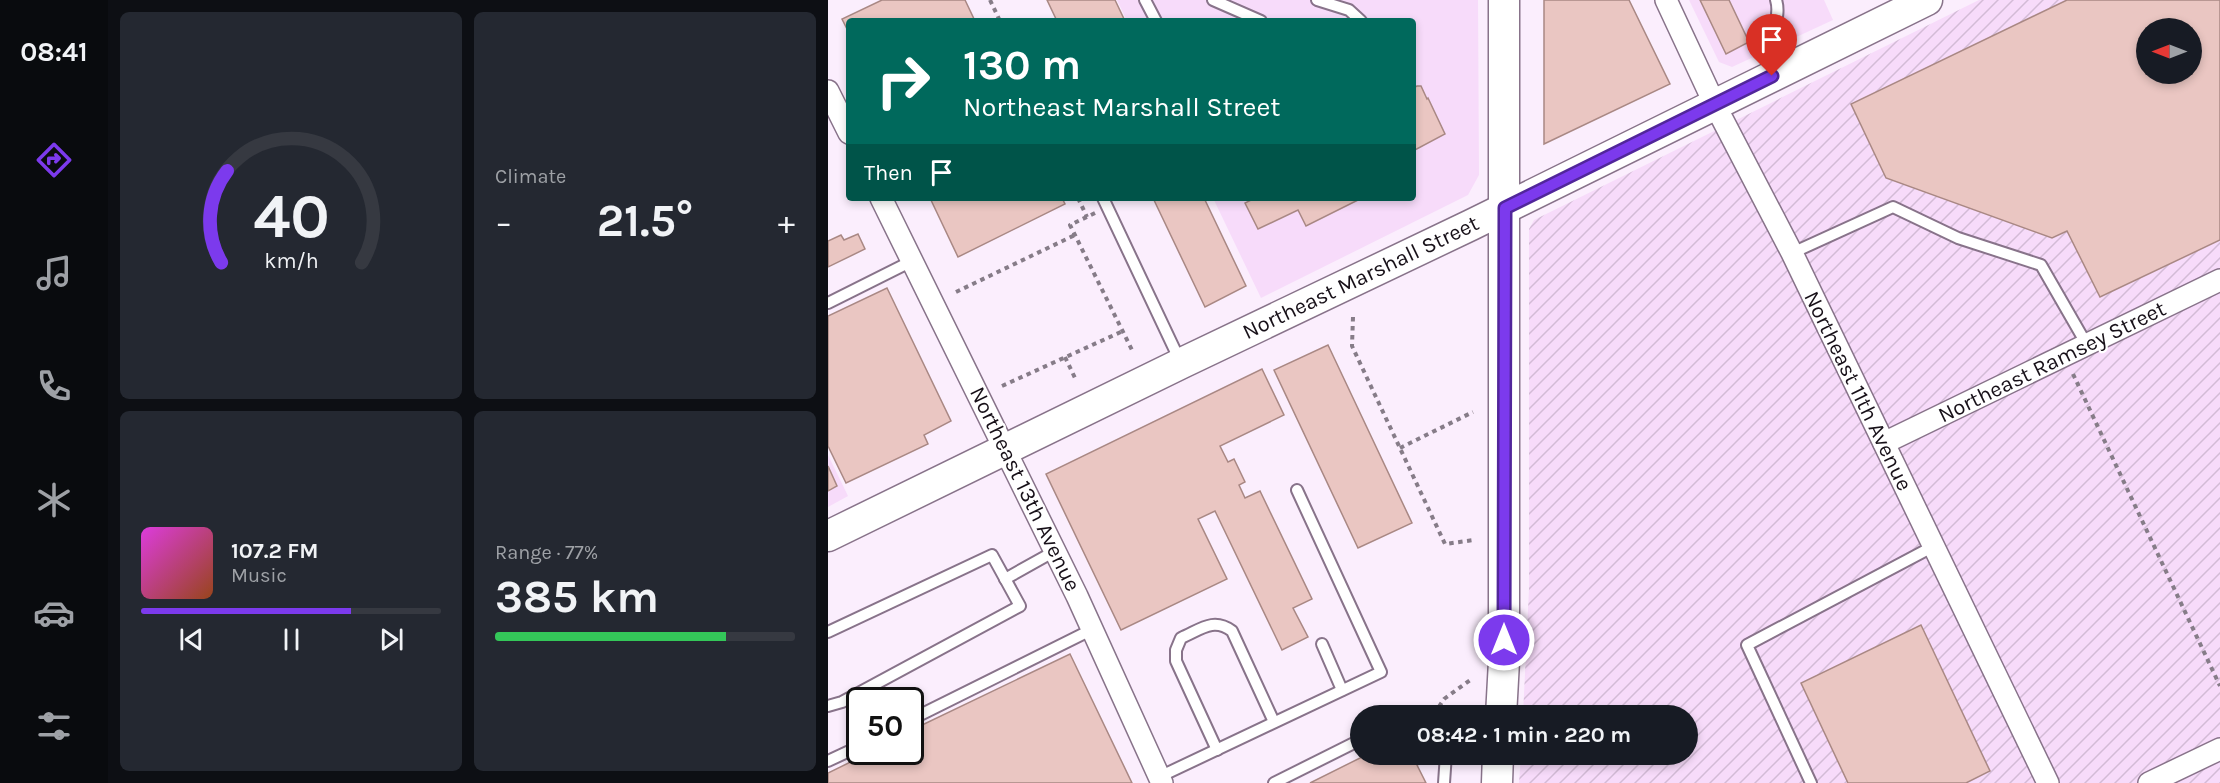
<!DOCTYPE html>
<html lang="en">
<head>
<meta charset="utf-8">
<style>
  body { margin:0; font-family:Karla,sans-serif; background:#242831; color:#f1f3f6; height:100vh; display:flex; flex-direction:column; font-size:22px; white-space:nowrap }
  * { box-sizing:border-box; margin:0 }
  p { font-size:20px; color:#9ea1a6 }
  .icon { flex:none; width:33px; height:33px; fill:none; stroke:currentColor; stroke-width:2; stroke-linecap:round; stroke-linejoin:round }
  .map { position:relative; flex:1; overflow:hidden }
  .side { display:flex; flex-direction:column; gap:12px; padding:12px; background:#0d0f14; width:720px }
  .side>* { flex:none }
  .banner { position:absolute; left:18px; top:18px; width:570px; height:183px; border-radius:6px; box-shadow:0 3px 9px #0003; background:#00695c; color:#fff; overflow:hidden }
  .needle { width:39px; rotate:270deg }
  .controls { position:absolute; left:1308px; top:18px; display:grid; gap:12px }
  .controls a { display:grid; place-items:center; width:66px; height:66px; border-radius:50%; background:#171b24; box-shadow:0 3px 9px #0003; font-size:30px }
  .speed { position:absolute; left:18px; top:687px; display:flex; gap:12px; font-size:30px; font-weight:700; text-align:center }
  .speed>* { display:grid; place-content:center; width:78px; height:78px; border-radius:50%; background:#171b24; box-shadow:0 3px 9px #0003; line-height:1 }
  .speed .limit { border:3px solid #111; border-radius:9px; background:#fff; color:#111 }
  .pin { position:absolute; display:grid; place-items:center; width:51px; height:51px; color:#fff; margin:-62px -26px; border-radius:50% 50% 50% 0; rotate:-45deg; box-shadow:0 0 6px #0007 }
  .pin .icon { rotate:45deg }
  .me { position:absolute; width:66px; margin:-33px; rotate:0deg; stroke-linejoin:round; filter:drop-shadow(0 0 4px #0008) }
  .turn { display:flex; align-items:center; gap:21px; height:126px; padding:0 18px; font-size:27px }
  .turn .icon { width:78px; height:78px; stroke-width:2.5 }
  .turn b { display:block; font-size:42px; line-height:51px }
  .then { display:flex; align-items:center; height:57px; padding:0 18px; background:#0003; gap:12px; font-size:22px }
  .big { font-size:45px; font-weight:700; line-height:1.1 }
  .side .card { flex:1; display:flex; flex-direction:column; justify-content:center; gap:9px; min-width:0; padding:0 21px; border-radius:9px; background:#242831 }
  .side .dial { align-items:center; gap:0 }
  .dial svg { height:156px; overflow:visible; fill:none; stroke:#363941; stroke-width:7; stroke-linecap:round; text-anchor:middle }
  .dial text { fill:#f1f3f6; stroke:none }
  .song { display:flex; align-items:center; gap:18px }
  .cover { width:72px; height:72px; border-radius:9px; background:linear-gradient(135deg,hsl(300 70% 55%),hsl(20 70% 35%)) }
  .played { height:6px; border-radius:3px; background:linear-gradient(90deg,#7c3aed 70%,#363941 70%) }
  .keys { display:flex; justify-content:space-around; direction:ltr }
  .heat { display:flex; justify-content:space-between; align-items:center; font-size:33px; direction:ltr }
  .charge { height:9px; border-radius:4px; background:linear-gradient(90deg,#34c759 77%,#363941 0) }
  .side .tiles { flex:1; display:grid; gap:12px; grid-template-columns:repeat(2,1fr) }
  .trip { position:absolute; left:522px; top:705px; width:348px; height:60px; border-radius:30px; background:#171b24; box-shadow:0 3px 9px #0003; font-weight:700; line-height:60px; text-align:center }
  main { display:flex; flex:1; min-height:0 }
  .menu { display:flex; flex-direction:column; width:108px; justify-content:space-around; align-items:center; background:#090b0e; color:#9ea1a6 }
  .menu .icon { width:42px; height:42px }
  .menu .current { color:#7c3aed }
  .menu b { font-size:27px; color:#f1f3f6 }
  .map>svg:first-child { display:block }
  .built { fill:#f7dbfa }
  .industrial { fill:url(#industrial-furrows); fill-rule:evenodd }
  .building { fill:#eac6c2; stroke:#a98884; stroke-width:1.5; fill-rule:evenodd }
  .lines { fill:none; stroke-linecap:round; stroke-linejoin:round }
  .lane-casing { stroke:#88738a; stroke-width:14 }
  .street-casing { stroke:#88738a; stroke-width:24 }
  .secondary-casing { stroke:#88738a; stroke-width:33 }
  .path { stroke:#867c88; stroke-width:4; stroke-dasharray:4.5 4.5; stroke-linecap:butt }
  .lane { stroke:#fff; stroke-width:10 }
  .street { stroke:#fff; stroke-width:21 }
  .secondary { stroke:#fff; stroke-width:30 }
  .route-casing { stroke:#51269a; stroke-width:15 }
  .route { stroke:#7c3aed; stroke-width:10 }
  .labels { text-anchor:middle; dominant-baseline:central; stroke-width:4.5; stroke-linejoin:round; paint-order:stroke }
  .street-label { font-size:22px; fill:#171018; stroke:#fff }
</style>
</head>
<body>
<main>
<nav class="menu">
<b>08:41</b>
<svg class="icon current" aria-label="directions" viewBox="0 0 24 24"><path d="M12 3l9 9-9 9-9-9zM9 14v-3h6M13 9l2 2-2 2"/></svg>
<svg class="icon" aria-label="music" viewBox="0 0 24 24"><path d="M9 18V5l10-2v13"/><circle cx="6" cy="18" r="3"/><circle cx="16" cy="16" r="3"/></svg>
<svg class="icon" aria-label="phone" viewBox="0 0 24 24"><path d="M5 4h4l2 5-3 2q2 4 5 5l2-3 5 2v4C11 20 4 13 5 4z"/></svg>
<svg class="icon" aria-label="climate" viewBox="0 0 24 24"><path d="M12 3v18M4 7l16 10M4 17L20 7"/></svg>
<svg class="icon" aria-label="car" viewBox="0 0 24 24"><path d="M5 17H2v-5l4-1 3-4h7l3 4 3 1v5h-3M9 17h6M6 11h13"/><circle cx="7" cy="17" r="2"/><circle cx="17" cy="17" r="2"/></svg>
<svg class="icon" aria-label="filters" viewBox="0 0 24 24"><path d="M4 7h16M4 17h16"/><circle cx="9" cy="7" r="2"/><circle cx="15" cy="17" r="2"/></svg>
</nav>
<section class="side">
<div class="tiles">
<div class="card dial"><svg viewBox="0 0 100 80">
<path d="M14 69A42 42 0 1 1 86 69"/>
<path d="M14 69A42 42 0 0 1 17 22" stroke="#7c3aed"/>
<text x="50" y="56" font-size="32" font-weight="700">40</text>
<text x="50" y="72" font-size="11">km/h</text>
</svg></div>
<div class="card"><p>Climate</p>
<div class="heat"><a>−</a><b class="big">21.5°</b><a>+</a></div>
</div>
<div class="card">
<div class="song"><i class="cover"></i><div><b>107.2 FM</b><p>Music</p></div></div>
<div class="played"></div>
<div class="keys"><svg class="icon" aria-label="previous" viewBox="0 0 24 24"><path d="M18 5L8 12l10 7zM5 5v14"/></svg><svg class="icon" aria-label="pause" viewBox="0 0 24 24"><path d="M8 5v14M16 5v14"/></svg><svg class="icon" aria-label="next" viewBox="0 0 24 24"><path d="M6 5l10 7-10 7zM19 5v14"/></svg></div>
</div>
<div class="card"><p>Range · 77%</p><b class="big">385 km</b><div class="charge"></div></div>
</div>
</section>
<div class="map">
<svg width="1392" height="783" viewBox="0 0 1392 783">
  <defs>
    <pattern id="industrial-furrows" width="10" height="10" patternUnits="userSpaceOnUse" patternTransform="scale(1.5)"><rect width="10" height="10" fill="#f7dbfa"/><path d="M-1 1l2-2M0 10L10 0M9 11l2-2" fill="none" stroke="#d3bbd6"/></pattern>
  </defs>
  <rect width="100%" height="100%" fill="#fbeefd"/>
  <g class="built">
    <polygon points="289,0 650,0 651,175 640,195 433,298 385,198 585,198 585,21 299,21"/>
    <polygon points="861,0 996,0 1005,20 904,67 891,62"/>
    <polygon points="0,455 20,496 0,507"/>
  </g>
  <path class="industrial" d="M1151 0H1392V783H691L693 755 860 754V716L695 715 701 589V229L706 220ZM1318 28H1364V74H1318Z"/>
  <g class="building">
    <polygon points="54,0 137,0 147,21 21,21 21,33 14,19"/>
    <polygon points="219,0 287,0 297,21 229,21"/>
    <polygon points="716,0 801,0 842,84 716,144"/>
    <polygon points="872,0 901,0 921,42 898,54"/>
    <path d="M1239 0H1392V240L1272 297 1239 231 1224 238 1058 178 1023 104ZM1318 28H1364V74H1318Z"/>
    <polygon points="589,86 593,86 599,99 600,98 617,134 585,151 585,88"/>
    <polygon points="102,198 234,198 237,204 130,257"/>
    <polygon points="325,198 376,198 418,286 377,307"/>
    <polygon points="427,198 534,198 478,226 470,210 430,229 417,203"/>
    <polygon points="30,234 37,249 0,267 0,241 13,235 16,240"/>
    <polygon points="59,288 123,421 96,435 100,444 18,483 0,446 0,316"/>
    <polygon points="500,345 584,523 530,548 446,370"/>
    <polygon points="434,369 456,415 392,446 400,462 406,459 417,482 411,485 417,498 432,491 484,599 465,608 480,637 454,650 387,511 370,519 399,579 293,630 218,474"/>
    <polygon points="0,466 9,486 0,491"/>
    <polygon points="1093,625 1162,771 1138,783 1020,783 973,683"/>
    <polygon points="242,654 304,783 0,783 0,773 43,752 82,752 82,733 93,727 92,726"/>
    <polygon points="540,754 609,754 610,755 589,765 598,783 482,783"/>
  </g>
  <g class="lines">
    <defs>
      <g id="lane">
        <polyline points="317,0 328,21"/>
        <polyline points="385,0 433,21"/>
        <polyline points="489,0 521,10 533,21"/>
        <path d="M948 0C953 15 944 29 946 43 948 52 954 61 959 69"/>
        <polyline points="275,198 353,363"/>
        <polyline points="964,253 1065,207 1130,238 1213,265 1259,345"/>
        <polyline points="0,303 84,261"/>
        <polyline points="177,579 227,551"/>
        <polyline points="0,632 164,555 192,606 14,702 0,706"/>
        <polyline points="494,644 514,690"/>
        <polyline points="582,716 586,714 590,716"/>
        <polyline points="82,720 265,629"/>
        <path d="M389 750 348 661V650L353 638C372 630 385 617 404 631L446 722"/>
        <polyline points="0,761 32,746"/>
        <polyline points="331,777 553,672 469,490"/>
        <polyline points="446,783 532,740"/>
        <polyline points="616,783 618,754"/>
        <polyline points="983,783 919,645 1106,546"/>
      </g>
      <g id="street">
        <polyline points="838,0 887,105 964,253 1220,783"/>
        <polyline points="0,91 21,133"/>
        <polyline points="53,198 249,596 334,783"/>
        <polyline points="1056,443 1392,280"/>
        <polyline points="1321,783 1392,749"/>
      </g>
      <g id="secondary">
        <path id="s1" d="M0 536 354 363 643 225 1099 0"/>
        <polyline points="673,716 676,661 676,0"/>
        <polyline points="669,783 670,754"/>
      </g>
    </defs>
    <use href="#lane" class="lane-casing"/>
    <use href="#street" class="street-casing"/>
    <use href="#secondary" class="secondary-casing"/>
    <g class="path">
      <polyline points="162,0 172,21"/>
      <polyline points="250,198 259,217"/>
      <polyline points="267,213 242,225 305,352"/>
      <polyline points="128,292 247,235"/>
      <polyline points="525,317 524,346 617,544 646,540"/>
      <polyline points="237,357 248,380"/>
      <polyline points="1245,374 1392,686"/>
      <polyline points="174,386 295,331"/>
      <polyline points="572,448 645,412"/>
      <polyline points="606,714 616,699 645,678"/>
    </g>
    <use href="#lane" class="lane"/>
    <use href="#street" class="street"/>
    <use href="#secondary" class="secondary"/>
  </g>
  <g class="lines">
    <defs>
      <polyline id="route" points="676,640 677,208 944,76"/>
    </defs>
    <use href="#route" class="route-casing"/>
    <use href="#route" class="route"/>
  </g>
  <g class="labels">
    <g class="street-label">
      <text stroke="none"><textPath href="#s1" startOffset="592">Northeast Marshall Street</textPath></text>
      <text transform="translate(1224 362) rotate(-26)">Northeast Ramsey Street</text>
      <text transform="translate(1030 391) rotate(64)">Northeast 11th Avenue</text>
      <text transform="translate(197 489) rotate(64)">Northeast 13th Avenue</text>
    </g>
  </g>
</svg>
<div class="controls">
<a><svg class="needle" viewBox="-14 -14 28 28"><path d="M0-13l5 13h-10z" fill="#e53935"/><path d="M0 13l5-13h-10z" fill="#9ea1a6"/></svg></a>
</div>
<div class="speed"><div class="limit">50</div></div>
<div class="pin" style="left:944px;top:76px;background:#d93025"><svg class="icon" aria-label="arrive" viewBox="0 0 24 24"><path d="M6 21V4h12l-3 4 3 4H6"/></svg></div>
<svg class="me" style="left:676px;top:640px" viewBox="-20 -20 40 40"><circle r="17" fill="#7c3aed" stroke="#fff" stroke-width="3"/><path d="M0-11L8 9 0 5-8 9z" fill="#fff"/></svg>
<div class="trip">08:42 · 1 min · 220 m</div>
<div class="banner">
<div class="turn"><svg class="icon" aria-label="right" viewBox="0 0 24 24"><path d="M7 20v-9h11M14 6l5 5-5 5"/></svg><div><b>130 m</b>Northeast Marshall Street</div></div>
<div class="then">Then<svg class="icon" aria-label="arrive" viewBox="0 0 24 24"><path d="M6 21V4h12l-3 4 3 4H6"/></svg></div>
</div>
</div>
</main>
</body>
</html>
